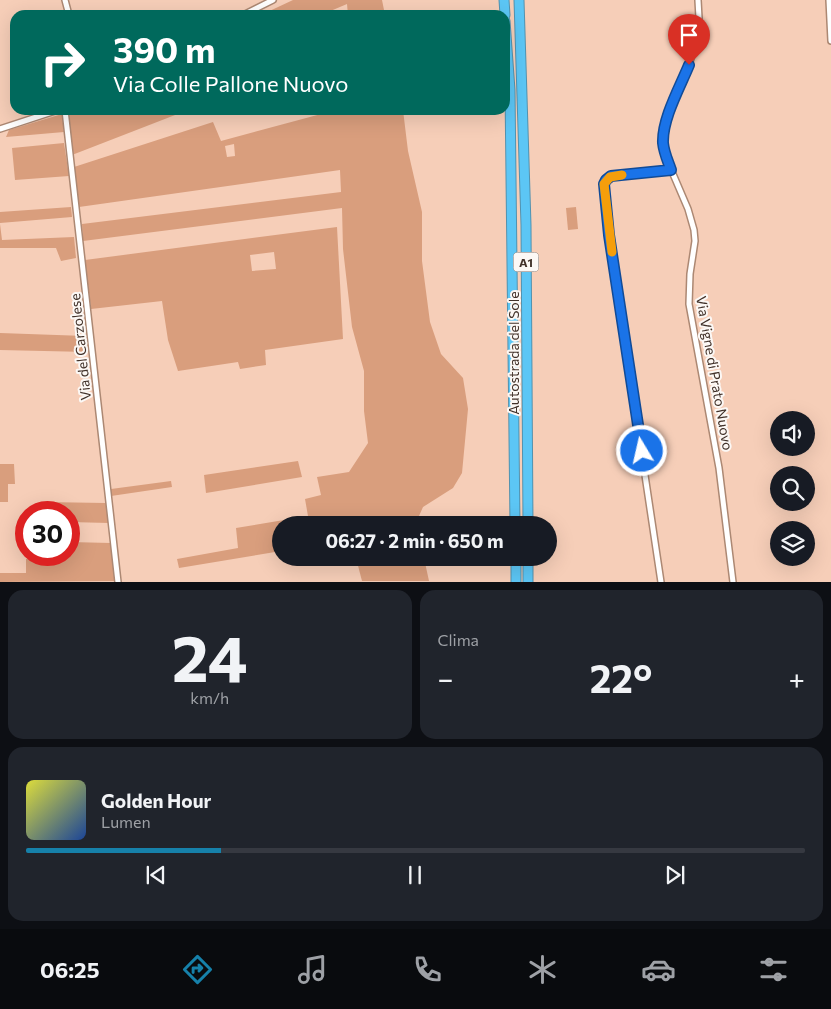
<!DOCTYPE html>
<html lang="it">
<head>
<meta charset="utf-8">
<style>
  body { margin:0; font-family:Commissioner,sans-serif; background:#20242c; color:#f1f3f6; height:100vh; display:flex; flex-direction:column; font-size:19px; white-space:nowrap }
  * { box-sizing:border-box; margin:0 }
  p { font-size:16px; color:#9ea1a6 }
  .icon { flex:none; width:28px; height:28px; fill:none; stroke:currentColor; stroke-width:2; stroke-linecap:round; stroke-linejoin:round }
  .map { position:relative; height:582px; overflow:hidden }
  .drawer { display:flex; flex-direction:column; gap:8px; padding:8px; background:#0d0f14; flex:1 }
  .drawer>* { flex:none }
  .hud { position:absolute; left:10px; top:10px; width:500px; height:105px; border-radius:15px; box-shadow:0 5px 20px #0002; background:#00695c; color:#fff; overflow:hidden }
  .buttons { position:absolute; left:770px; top:411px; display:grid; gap:10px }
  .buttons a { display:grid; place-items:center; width:45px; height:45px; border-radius:50%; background:#171b24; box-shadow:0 5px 20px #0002; font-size:25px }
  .speed { position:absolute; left:15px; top:501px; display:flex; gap:10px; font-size:25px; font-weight:700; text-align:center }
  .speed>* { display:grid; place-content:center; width:65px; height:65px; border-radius:50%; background:#171b24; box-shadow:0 5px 20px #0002; line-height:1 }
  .speed .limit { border:8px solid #d22; background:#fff; color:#111 }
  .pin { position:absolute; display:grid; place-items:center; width:42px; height:42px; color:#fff; margin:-51px -21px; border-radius:50% 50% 50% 0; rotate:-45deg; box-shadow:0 0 5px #0007 }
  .pin .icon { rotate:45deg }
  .me { position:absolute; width:55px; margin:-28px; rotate:351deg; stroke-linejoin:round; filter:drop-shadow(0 0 4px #0008) }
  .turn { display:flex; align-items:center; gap:18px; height:105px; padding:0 20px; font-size:22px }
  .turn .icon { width:65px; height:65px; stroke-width:2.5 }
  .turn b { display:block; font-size:35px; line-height:42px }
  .big { font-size:38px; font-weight:700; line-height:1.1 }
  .drawer .tile { flex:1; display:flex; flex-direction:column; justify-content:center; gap:8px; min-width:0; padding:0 18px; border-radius:15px; background:#20242c }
  .drawer .dial { align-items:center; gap:0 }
  .dial b { font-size:65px; line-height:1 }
  .song { display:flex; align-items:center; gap:15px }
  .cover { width:60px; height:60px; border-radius:8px; background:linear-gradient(135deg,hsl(60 70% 55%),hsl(220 70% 35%)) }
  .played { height:5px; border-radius:2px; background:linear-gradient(90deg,#1681aa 25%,#363941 25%) }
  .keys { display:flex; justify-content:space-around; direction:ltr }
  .heat { display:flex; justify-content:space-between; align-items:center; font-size:28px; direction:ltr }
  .drawer .tiles { flex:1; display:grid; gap:8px; grid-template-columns:1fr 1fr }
  .tile:last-child { grid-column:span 2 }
  .trip { position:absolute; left:272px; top:516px; width:285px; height:50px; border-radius:25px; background:#171b24; box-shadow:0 5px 20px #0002; font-weight:700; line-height:50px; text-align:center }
  .tab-bar { display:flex; height:80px; justify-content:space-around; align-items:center; background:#090b0e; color:#9ea1a6 }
  .tab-bar .icon { width:35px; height:35px }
  .tab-bar .active { color:#1681aa }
  .tab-bar b { font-size:22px; color:#f1f3f6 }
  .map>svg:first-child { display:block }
  .green { fill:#d99e7d; fill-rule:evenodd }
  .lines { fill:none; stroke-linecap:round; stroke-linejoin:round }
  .minor-casing { stroke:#ac8873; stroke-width:8 }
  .motorway-casing { stroke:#5392ae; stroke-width:11 }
  .minor { stroke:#fff; stroke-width:5 }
  .motorway { stroke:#5cc6f5; stroke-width:9 }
  .route-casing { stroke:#114b97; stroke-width:12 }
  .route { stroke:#1a73e8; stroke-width:9 }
  .slow { stroke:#f59e0b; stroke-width:9 }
  .labels { text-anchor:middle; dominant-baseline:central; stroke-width:4; stroke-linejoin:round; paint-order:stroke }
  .shield { fill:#fcf8f5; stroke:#796d66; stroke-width:1 }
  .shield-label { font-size:12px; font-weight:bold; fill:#413129 }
  .street-label { font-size:14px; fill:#413129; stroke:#fcf8f5 }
</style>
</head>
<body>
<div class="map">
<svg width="831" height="582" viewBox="0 0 831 582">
  <rect width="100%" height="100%" fill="#f6ceb8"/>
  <g class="green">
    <polygon points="293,0 382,0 385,15 348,15 347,4 321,15 261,15"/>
    <polygon points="73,110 188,110 72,155 69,112"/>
    <path d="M336 110H403L408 151 422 212V261L430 322 441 354 463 378 468 409 462 473 453 488 423 507 415 525H281V551L179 568 177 559 238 548 236 528 308 516 305 499 321 495 317 477 349 472 368 443 364 411V371L352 327 343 249 342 208 83 241 82 224 341 192 340 170 79 207 74 167 213 122 221 141ZM234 144 235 156 227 157 225 146Z"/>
    <polygon points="62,114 64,132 6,137 9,130"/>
    <polygon points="64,143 69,176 15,180 12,148"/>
    <polygon points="71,207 72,217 0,223 0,212"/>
    <polygon points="576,207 578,229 568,230 566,208"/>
    <polygon points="0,224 2,240 74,237 76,258 61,261 56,248 0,248"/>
    <path d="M337 227 343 339 265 350 266 365 240 369 238 362 178 371 168 340 162 301 91 309 85 260ZM274 252 276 269 252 271 250 255Z"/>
    <polygon points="0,333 85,336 88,352 0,350"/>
    <polygon points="298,461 302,477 206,493 204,475"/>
    <polygon points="0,464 14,464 15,484 8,484 8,502 0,502"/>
    <polygon points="171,481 172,487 111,496 111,489"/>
    <polygon points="43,502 106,503 109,523 69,522 69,512 44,512"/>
    <polygon points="69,542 111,543 116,581 0,582 0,573 26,573 26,559 47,559 48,555 69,555"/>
    <polygon points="356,558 424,558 429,581 362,581"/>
  </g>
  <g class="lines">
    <defs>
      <g id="minor">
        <polyline points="65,0 69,15"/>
        <polyline points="698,0 699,18 696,42 689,65 666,121 663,144 667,160 688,209 694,230 695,241 690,274 689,304 719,468 733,582"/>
        <polyline points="829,0 831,41"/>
        <polyline points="243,15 273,0"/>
        <polyline points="65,110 118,582"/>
        <polyline points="0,129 58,110"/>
        <polyline points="661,582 609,235 603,185 606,180 611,176 671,170"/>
      </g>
      <g id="motorway">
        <polyline points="504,0 505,15"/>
        <polyline points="519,0 526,225 528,525"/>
        <polyline points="505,21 510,90 515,525"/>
        <polyline points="516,558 516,582"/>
        <polyline points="528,582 528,558"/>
      </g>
    </defs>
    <use href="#minor" class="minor-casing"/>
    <use href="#motorway" class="motorway-casing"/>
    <use href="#minor" class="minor"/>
    <use href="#motorway" class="motorway"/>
  </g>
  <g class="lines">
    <defs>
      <path id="route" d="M642 451 609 235 604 184 606 180 611 176 671 170C668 161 664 153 663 143 662 119 680 87 689 65"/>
    </defs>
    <use href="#route" class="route-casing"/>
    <use href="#route" class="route"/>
    <polyline class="slow" points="612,252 604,184 610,177 622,175"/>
  </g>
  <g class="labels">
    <rect class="shield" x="513.5" y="252.5" width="25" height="19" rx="4"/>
    <g class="shield-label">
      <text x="526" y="262">A1</text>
    </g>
    <g class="street-label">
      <text transform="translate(80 347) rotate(-96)">Via del Carzolese</text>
      <text transform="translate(513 353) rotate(-90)">Autostrada del Sole</text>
      <text transform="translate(715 373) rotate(80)">Via Vigne di Prato Nuovo</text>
    </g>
  </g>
</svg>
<div class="buttons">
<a><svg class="icon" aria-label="sound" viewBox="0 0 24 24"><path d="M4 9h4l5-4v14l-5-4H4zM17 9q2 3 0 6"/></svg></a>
<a><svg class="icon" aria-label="search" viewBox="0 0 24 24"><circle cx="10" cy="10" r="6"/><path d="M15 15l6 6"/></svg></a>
<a><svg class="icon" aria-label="layers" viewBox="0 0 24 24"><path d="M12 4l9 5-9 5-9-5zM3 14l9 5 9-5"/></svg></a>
</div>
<div class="speed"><div class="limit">30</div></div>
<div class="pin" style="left:689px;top:65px;background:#d93025"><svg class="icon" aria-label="arrive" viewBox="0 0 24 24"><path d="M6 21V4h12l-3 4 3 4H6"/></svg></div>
<svg class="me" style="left:642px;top:451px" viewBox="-20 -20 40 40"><circle r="17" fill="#1a73e8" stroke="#fff" stroke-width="3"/><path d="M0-11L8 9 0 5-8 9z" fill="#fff"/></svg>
<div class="trip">06:27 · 2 min · 650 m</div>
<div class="hud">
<div class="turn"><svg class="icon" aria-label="right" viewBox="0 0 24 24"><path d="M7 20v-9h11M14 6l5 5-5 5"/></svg><div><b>390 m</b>Via Colle Pallone Nuovo</div></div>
</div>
</div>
<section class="drawer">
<div class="tiles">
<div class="tile dial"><b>24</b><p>km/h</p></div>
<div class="tile"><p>Clima</p>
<div class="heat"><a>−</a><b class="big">22°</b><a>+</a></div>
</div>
<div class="tile">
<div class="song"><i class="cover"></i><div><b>Golden Hour</b><p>Lumen</p></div></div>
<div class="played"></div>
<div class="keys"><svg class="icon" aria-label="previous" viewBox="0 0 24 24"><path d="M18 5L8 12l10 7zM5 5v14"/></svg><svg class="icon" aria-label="pause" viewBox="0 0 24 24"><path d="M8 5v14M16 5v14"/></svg><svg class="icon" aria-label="next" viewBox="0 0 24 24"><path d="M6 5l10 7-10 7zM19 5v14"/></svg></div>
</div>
</div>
</section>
<nav class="tab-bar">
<b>06:25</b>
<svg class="icon active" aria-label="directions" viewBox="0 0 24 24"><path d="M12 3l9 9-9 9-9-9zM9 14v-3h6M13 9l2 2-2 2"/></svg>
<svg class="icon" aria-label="music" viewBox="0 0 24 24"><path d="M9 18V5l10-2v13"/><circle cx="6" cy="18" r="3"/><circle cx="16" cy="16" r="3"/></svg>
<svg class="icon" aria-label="phone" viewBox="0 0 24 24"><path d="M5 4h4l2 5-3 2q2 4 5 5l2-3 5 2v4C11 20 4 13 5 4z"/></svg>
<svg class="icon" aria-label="climate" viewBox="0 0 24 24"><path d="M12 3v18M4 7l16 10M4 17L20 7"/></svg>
<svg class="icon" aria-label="car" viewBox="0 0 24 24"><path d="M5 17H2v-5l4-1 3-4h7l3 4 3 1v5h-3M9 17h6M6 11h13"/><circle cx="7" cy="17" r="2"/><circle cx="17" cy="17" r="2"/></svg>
<svg class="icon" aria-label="filters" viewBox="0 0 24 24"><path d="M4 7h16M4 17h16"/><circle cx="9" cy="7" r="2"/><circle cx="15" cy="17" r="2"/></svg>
</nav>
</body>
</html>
